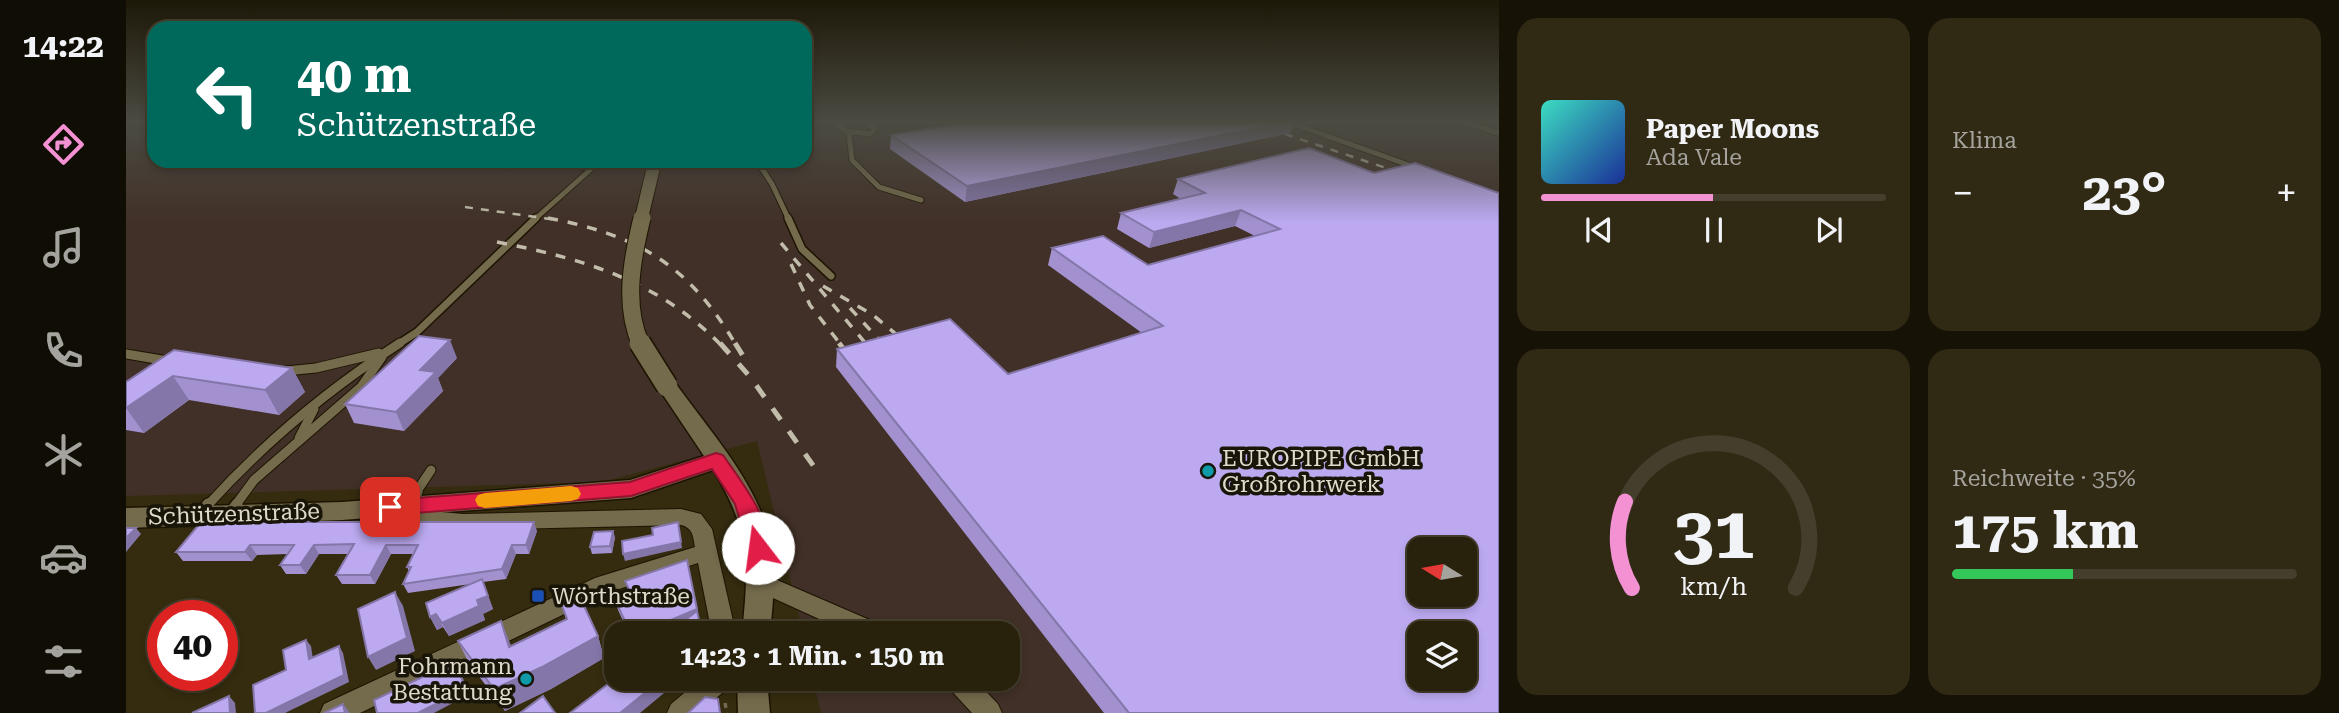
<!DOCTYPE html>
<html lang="de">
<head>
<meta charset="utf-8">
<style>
  body { margin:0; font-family:"Roboto Serif",serif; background:#302914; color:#f1f3f6; height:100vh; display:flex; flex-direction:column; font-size:26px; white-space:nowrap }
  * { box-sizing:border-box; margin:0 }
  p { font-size:23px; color:#a5a39d }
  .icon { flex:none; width:38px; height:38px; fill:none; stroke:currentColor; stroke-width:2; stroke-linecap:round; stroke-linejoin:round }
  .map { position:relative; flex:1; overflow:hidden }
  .sheet { display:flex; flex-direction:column; gap:18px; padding:18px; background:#161206; width:840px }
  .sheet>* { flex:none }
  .banner { position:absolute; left:21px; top:21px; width:665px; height:147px; border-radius:21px; box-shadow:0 4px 10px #0003,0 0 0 2px #443e2c; background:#00695c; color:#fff; overflow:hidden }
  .needle { width:46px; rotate:281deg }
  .buttons { position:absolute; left:1281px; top:537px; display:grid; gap:14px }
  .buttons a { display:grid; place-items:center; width:70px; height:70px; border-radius:14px; background:#28210b; box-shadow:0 4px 10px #0003,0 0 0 2px #443e2c; font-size:35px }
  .speed { position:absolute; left:21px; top:600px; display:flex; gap:14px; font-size:35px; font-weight:700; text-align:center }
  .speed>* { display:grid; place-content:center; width:91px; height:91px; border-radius:50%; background:#28210b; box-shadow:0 4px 10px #0003,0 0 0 2px #443e2c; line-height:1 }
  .speed .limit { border:10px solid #d22; background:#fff; color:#111 }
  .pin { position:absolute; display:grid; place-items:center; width:60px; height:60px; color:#fff; margin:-30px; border-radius:14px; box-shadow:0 4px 10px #0006 }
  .me { position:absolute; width:77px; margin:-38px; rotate:345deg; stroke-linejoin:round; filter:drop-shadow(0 0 5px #0008) }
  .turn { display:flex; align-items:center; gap:24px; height:147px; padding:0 35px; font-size:32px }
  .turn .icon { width:91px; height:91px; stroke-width:2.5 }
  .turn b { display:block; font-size:49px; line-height:60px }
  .big { font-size:52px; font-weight:700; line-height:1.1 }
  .sheet .widget { flex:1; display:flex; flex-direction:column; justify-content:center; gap:10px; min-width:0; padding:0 24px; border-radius:21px; background:#302914 }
  .sheet .dial { align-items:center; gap:0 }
  .dial svg { height:182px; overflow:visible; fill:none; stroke:#443e2c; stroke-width:7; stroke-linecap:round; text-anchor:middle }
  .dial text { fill:#f1f3f6; stroke:none }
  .song { display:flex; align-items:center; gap:21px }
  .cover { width:84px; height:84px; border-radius:10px; background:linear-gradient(135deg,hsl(170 70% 55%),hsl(230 70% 35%)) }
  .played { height:7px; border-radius:4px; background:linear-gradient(90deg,#f491d3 50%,#443e2c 50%) }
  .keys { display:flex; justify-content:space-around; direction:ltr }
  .heat { display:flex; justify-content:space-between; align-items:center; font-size:38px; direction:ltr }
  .charge { height:10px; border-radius:5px; background:linear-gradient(90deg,#34c759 35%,#443e2c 0) }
  .sheet .tiles { flex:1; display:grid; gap:18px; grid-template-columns:repeat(2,1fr) }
  .trip { position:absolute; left:478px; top:621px; width:416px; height:70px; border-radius:21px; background:#28210b; box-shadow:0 4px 10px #0003,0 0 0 2px #443e2c; font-weight:700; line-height:70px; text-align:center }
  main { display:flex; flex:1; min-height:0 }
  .tab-bar { display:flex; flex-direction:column; width:126px; justify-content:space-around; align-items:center; background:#100d04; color:#a5a39d }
  .tab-bar .icon { width:49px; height:49px }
  .tab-bar .current { color:#f491d3 }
  .tab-bar b { font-size:32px; color:#f1f3f6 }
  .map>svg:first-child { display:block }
  .industrial { fill:#413027; fill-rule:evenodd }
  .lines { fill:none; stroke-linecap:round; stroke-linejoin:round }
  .service-far3-casing { stroke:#1c1400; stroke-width:7 }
  .service-far2-casing { stroke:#1c1400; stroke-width:10 }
  .service-far1-casing { stroke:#1c1400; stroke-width:11 }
  .service-casing { stroke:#1c1400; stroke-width:14 }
  .minor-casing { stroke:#1c1400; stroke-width:2 }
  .tertiary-casing { stroke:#1c1400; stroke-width:3 }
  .path { stroke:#716a51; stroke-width:3.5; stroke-dasharray:5 5; stroke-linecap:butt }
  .service-far3 { stroke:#746a4c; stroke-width:5 }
  .service-far2 { stroke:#746a4c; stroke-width:7 }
  .service-far1 { stroke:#746a4c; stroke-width:9 }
  .service { stroke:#746a4c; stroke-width:11 }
  .minor { fill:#746a4c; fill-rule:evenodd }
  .tertiary { fill:#746a4c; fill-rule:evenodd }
  .rail-far2 { stroke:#c2bcaa; stroke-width:2.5; stroke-dasharray:8 8; stroke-linecap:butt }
  .rail-far1 { stroke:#c2bcaa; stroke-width:3.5; stroke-dasharray:10 10; stroke-linecap:butt }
  .rail { stroke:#c2bcaa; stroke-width:5; stroke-dasharray:14 14; stroke-linecap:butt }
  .tertiary-bridge-far2-casing { stroke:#1c1400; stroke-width:15; stroke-linecap:butt }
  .tertiary-bridge-far1-casing { stroke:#1c1400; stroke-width:19; stroke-linecap:butt }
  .tertiary-bridge-casing { stroke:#1c1400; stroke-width:24; stroke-linecap:butt }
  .tertiary-bridge-far2 { stroke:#746a4c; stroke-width:13 }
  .tertiary-bridge-far1 { stroke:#746a4c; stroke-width:17 }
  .tertiary-bridge { stroke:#746a4c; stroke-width:21 }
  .wall { fill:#a291ce }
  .shaded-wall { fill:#8476a8 }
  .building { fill:#bca9f0; stroke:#8476a8; stroke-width:2; fill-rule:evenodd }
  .route { fill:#e11d48; stroke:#92132f; stroke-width:2 }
  .slow { fill:#f59e0b }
  .culture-dot { fill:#0f9aa8; stroke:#191509; stroke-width:2.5 }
  .transit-dot { fill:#1a4fb4; stroke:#191509; stroke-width:2.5 }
  .labels { text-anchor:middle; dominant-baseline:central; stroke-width:7; stroke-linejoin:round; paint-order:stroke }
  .near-poi-label { font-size:23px; fill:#dfdaca; stroke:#191509; text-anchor:start }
  .near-street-label { font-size:23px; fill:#dfdaca; stroke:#191509 }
</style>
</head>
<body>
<main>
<nav class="tab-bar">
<b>14:22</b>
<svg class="icon current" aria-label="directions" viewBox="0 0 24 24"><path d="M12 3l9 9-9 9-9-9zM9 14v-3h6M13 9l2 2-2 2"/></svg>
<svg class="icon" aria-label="music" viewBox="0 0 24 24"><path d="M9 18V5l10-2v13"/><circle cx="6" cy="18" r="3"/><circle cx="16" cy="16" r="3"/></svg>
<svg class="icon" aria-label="phone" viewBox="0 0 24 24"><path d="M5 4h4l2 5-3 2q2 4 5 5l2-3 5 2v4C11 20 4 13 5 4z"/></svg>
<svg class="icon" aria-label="climate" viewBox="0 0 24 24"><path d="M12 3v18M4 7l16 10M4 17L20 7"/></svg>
<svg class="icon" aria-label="car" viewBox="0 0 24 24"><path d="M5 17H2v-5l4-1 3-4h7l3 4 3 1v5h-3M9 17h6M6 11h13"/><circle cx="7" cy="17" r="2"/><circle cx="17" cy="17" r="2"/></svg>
<svg class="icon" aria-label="filters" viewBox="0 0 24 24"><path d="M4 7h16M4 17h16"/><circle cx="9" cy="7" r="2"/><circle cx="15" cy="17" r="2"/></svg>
</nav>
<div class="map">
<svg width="1373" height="713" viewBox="0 0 1373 713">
  <rect width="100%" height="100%" fill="#352c0f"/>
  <path class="industrial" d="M0 123H28V161H679V123H1373V713H695L687 679H882V634L677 633 631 441 476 482 0 496ZM1293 550H1339V595H1293ZM1293 634H1339V679H1293Z"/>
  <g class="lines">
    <defs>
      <g id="service-far3">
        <polyline points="708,123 720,131 744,134 749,129 743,123"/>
        <polyline points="1165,123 1291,168"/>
        <polyline points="723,133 726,160 753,187 795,200"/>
        <polyline points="397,161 466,168"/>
        <polyline points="631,161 646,184 663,220"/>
        <polyline points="408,220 474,161"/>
      </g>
      <g id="service-far2">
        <polyline points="662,218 676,249 705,276"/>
        <polyline points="271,345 291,332 410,218"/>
      </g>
      <g id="service-far1">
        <polyline points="0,354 42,361"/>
        <polyline points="160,371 190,368 253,353"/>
        <polyline points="173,438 188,409"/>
        <path d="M81 506C137 444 204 388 274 343"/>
        <polyline points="109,506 128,480 235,387 256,357"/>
        <polyline points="288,506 293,488 305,470"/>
      </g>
      <g id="service">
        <polyline points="75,512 82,504"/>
        <polyline points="105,512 111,504"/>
      </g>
      <g id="minor">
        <polygon points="1334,123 1347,123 1373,130 1373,136"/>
        <path d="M250 506 337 514 555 509 575 514 586 529 610 634H586L572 563 484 592 234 713H194L198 704 469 578 569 547C567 536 567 528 555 525L337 530 243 519 240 514 243 509Z"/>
        <polygon points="635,573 760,627 764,634 726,634 627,589 624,582 627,575"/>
        <polygon points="575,679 606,679 603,687 573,713 541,713 545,704"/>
        <polygon points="819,679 848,679 872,704 876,713 846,713 822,687"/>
      </g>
      <g id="tertiary">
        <path d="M541 380 548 381C581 428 626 476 642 532 652 564 647 600 644 634H616C623 564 625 531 587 470L505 498 216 520 0 528V508L216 502 504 480 578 456 531 386 534 381Z"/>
        <polygon points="611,679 641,679 644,713 612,713"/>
      </g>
    </defs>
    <use href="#service-far3" class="service-far3-casing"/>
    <use href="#service-far2" class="service-far2-casing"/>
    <use href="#service-far1" class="service-far1-casing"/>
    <use href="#service" class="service-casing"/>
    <use href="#minor" class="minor-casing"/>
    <use href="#tertiary" class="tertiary-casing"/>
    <polyline class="path" points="599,703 601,713"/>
    <use href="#service-far3" class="service-far3"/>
    <use href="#service-far2" class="service-far2"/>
    <use href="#service-far1" class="service-far1"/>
    <use href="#service" class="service"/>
    <use href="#minor" class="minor"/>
    <use href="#tertiary" class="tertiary"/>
    <g class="rail-far2">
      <polyline points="1159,134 1263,169"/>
      <polyline points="339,207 431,220"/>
    </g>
    <g class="rail-far1">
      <path d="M422 218C512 235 563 265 610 345"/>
      <path d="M371 242C458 259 531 280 595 345"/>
      <polyline points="655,243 741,345"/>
      <polyline points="665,264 684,305 715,345"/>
      <polyline points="697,286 747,315 783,345"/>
      <polyline points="724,308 758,345"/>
    </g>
    <g class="rail">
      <polyline points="594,343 625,378 689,468"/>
      <polyline points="609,343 619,359"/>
      <polyline points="713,343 728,362"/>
      <polyline points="740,343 750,355"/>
      <polyline points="757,343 765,352"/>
      <polyline points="781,343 785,346"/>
    </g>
    <defs>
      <polyline id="tertiary-bridge-far2" points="515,220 529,161"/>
      <path id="tertiary-bridge-far1" d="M515 345C497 305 506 259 516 218"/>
      <polyline id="tertiary-bridge" points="514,343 541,386"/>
    </defs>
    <use href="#tertiary-bridge-far2" class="tertiary-bridge-far2-casing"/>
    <use href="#tertiary-bridge-far1" class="tertiary-bridge-far1-casing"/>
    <use href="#tertiary-bridge" class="tertiary-bridge-casing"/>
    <use href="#tertiary-bridge-far2" class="tertiary-bridge-far2"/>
    <use href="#tertiary-bridge-far1" class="tertiary-bridge-far1"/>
    <use href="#tertiary-bridge" class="tertiary-bridge"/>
  </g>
  <g class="wall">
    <polygon points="840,123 1168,123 1164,133 839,202 764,149 765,135"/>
    <polygon points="1183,148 1373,713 978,713 710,367 711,349 882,374 1016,333 922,265 926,248 1022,265 1129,236 1109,226 1023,248 991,229 995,213 1055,199 1047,194 1052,179"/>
    <polygon points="48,350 166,368 179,392 153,415 63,400 18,433 0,430 0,382"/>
    <polygon points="331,358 312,378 317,391 278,431 228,423 219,404"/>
    <polygon points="75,522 411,531 403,554 390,554 380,579 357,582 367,609 357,614 359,620 323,636 317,627 311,630 304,617 345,584 282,593 277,584 283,571 281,567 287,554 265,554 249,584 216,584 210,575 222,554 193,554 180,574 160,574 154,565 161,554 131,555 126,561 57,561 50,552"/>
    <polygon points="489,537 486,553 466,554 464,547"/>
    <polygon points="499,581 550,627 534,634 503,634 492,610 490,602 505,597"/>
    <polygon points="435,603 472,636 478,658 425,689 379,711 343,663 332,641 385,646 440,619"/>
  </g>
  <g class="shaded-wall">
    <polygon points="1156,123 1168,123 1164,133 839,202 841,186"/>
    <polygon points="1115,210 1109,226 1023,248 1028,232"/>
    <polygon points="324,340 331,358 312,378 317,391 278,431 270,412 294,370"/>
    <polygon points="166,368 179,392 153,415 139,390"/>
    <polygon points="47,376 63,400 18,433 0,408"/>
    <polygon points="408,522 411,531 403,554 400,545"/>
    <polygon points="10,528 15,534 0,552 0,538"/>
    <polygon points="487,531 489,537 486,553 484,546"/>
    <polygon points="555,542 556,548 499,561 497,554"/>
    <polygon points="124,545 131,555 126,561 119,552"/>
    <polygon points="188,545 193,554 180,574 174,565"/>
    <polygon points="260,545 265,554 249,584 244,575"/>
    <polygon points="386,545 390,554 380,579 376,569"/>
    <polygon points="356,579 367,609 357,614 359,620 323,636 316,623 351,600"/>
    <polygon points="269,592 277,606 289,651 250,670 242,657"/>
    <polygon points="571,609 572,618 534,634 512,634"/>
    <polygon points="310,614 317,627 311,630 304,617"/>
    <polygon points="375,621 384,643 393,669 383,647"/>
    <polygon points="472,636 478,658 425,689 379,711 368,689"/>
    <polygon points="180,640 185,646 188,666 183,659"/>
    <polygon points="213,646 217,653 223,682 159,713 140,713"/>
    <polygon points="330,661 334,668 342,695 308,713 292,713"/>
    <polygon points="536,679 555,679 514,713 494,713"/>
    <polygon points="103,696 109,703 110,713 104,713"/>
    <polygon points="217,704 224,713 219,713"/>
  </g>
  <g class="building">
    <polygon points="840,123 1156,123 841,186 765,135"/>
    <path d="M1183 148 1248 173 1289 163 1373 193V713H1003L711 349 824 319 882 374 1037 326 926 248 977 236 1022 265 1154 229 1115 210 1028 232 995 213 1079 193 1052 179ZM1293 550H1339V595H1293ZM1293 634H1339V679H1293Z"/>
    <polygon points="293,336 324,340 294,370 310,372 270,412 219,404"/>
    <polygon points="48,350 166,368 139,390 47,376 0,408 0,382"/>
    <polygon points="75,522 408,522 400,545 386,545 376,569 277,584 285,567 281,567 292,545 260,545 244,575 210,575 228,544 188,545 174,565 154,565 168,545 124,545 119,552 50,552"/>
    <polygon points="552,522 555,542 497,554 496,541 527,535 526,528"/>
    <polygon points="0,528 10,528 0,538"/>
    <polygon points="487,531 484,546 464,547 468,532"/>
    <polygon points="561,560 571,609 512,634 505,634 490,602 506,596 499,581"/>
    <polygon points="356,579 362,596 351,600 353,606 316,623 310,614 304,617 300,603"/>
    <polygon points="269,592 281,638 242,657 232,609"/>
    <polygon points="453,595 472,636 416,667 368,689 332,641 375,621 383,647 441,619 435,603"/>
    <polygon points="571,611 576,634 541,634"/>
    <polygon points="180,640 183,659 213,646 218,675 140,713 129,713 127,685 160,670 157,650"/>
    <polygon points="330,661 339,689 292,713 251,713 248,700"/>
    <polygon points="490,678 536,679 494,713 444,713"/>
    <polygon points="103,696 104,713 66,713"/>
    <polygon points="417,696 429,713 394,713"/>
    <polygon points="579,697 592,699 594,713 562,713"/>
    <polygon points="217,704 219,713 198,713"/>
  </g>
  <linearGradient id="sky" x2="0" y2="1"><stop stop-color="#1d1808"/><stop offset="0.55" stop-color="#4b4b42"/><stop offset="1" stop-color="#4b4b42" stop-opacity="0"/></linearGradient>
  <rect width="1373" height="222" fill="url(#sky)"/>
  <path class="route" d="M590 453 597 455C611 476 653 528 639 554L632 557 624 554 609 504 586 469 505 496 264 515 257 513 254 507 257 502 264 500 504 482Z"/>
  <polygon class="slow" points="445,486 452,488 455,494 452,499 445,501 359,508 352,506 349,500 352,495 359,493"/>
  <g class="culture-dot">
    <circle cx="1082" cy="471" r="7"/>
    <circle cx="400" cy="679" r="7"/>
  </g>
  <rect class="transit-dot" x="405" y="589" width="14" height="14" rx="3.5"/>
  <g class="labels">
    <g class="near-poi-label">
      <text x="1096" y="458">EUROPIPE GmbH<tspan x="1096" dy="26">Großrohrwerk</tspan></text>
      <text x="426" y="596">Wörthstraße</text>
      <text x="386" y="666" text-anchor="end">Fohrmann<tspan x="386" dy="26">Bestattung</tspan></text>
    </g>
    <g class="near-street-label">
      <text transform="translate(108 514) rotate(-2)">Schützenstraße</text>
    </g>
  </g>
</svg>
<div class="buttons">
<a><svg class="needle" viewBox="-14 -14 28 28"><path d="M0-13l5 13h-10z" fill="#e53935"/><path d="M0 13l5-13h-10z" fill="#a5a39d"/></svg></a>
<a><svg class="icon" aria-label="layers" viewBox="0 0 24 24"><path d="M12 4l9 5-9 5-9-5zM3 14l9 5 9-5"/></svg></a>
</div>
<div class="speed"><div class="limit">40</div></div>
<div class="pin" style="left:264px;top:507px;background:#d93025"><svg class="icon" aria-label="arrive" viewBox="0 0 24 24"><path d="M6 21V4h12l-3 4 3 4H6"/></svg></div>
<svg class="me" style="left:632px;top:548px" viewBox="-20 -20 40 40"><circle r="19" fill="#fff"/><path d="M0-13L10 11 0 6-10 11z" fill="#e11d48"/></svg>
<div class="trip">14:23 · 1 Min. · 150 m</div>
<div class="banner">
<div class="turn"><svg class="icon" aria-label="left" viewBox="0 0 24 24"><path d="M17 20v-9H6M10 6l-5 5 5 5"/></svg><div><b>40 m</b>Schützenstraße</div></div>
</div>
</div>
<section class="sheet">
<div class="tiles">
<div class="widget">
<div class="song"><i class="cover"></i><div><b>Paper Moons</b><p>Ada Vale</p></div></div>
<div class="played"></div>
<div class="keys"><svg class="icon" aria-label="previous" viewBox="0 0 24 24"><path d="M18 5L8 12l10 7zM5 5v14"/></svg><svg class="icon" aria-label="pause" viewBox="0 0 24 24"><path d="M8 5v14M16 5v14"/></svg><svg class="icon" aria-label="next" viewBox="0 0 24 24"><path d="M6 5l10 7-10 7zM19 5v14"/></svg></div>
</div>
<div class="widget"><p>Klima</p>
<div class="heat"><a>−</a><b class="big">23°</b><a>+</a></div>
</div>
<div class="widget dial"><svg viewBox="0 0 100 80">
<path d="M14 69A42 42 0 1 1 86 69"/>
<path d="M14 69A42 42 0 0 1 11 31" stroke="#f491d3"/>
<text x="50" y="56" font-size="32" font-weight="700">31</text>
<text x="50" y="72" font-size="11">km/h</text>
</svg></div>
<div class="widget"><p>Reichweite · 35%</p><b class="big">175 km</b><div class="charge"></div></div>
</div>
</section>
</main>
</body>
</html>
